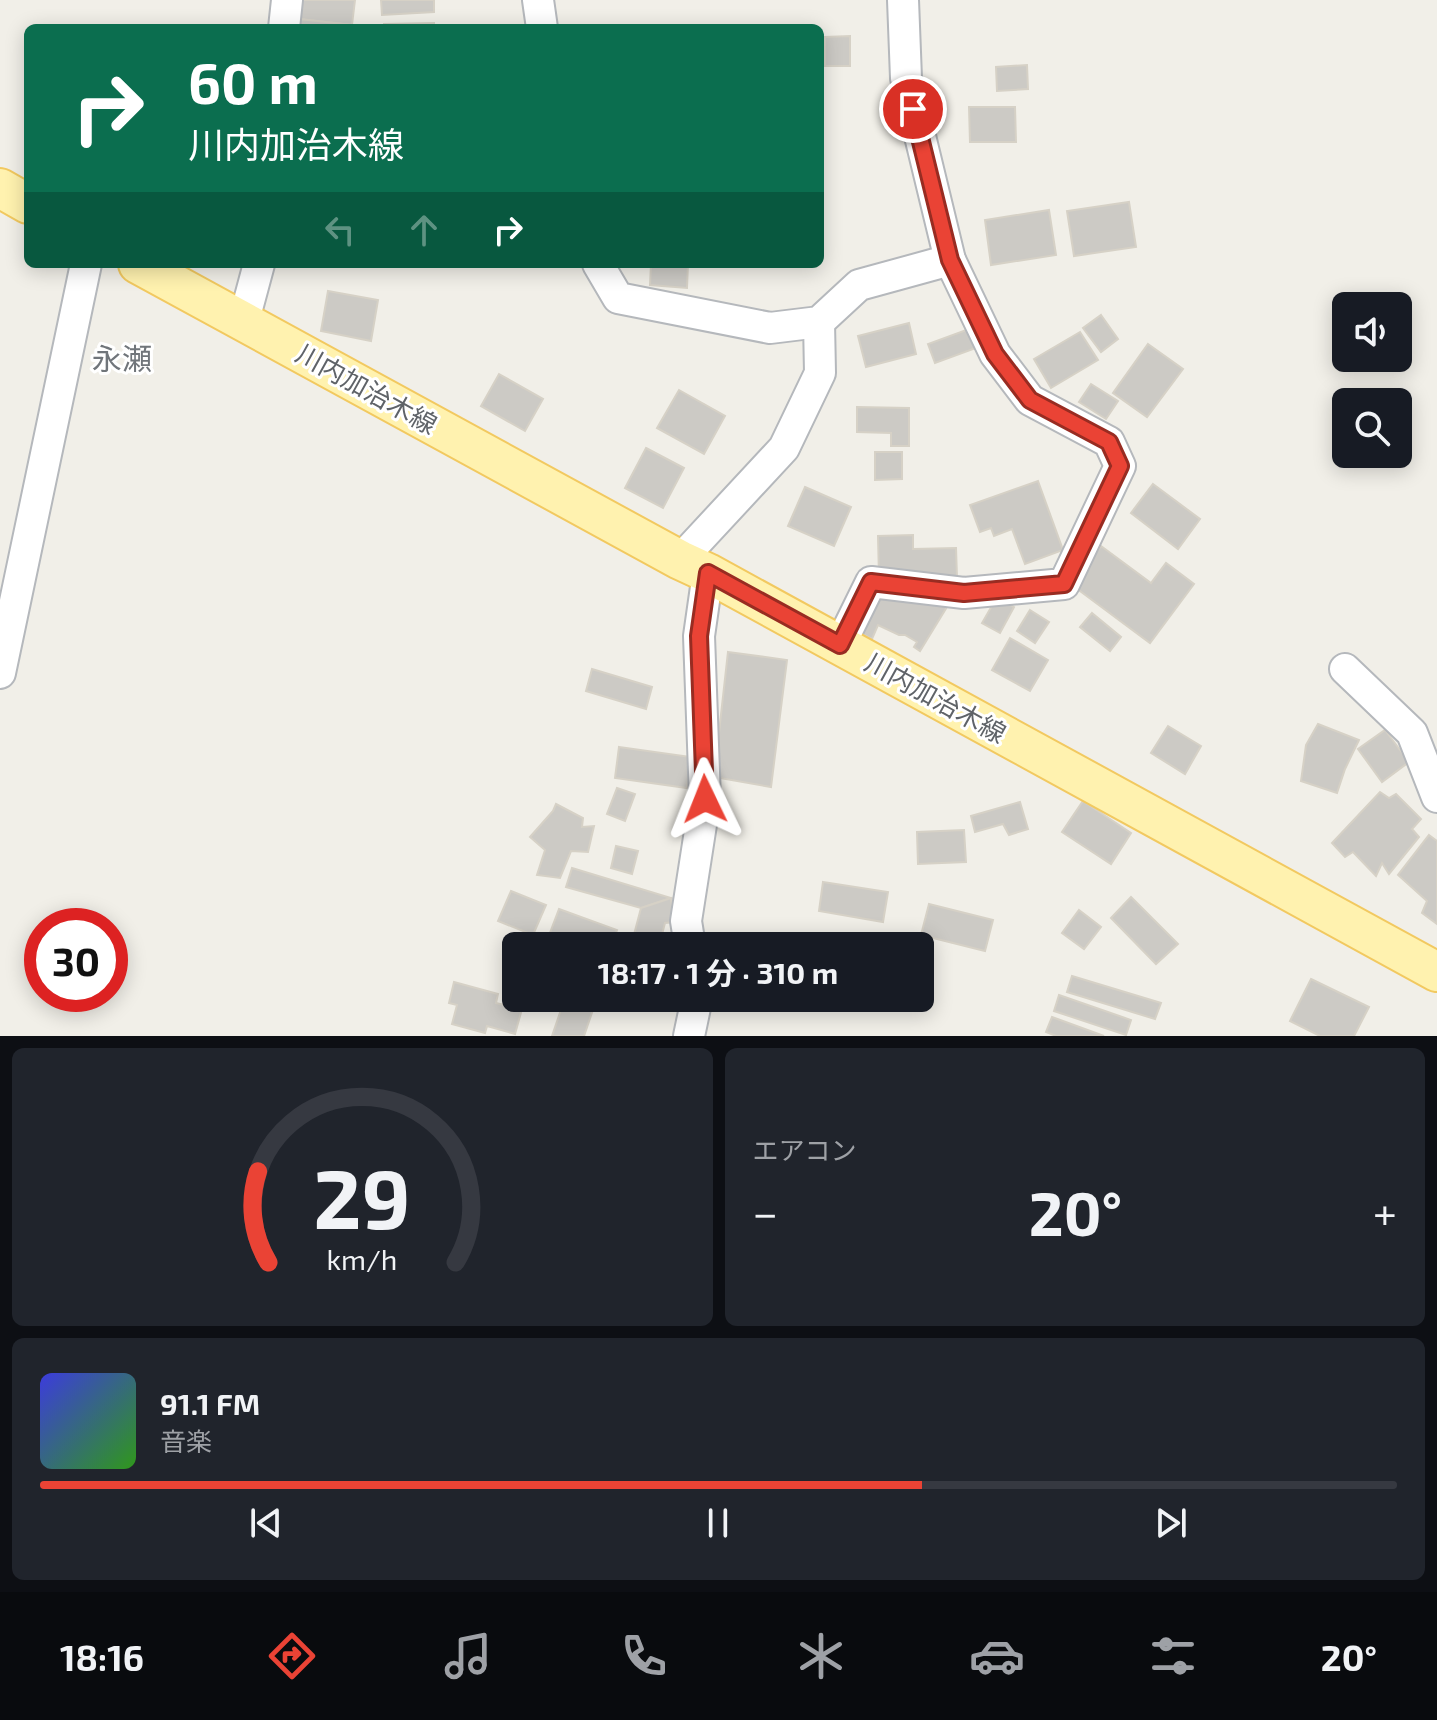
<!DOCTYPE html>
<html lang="ja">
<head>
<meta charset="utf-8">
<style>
  body { margin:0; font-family:"Exo 2","Noto Sans JP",sans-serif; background:#20242c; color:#f1f3f6; height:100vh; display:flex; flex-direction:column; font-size:30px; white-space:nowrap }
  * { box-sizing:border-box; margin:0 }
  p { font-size:26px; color:#9ea1a6 }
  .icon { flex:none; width:44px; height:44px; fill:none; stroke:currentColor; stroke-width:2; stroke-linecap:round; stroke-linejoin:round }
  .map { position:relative; height:1036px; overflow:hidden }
  .drawer { display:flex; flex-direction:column; gap:12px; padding:12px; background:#0d0f14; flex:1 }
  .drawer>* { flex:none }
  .banner { position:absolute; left:24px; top:24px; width:800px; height:244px; border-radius:12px; box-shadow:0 4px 20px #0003; background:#0b6e4f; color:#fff; overflow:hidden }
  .buttons { position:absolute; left:1332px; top:292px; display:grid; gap:16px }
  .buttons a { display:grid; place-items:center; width:80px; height:80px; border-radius:12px; background:#171b24; box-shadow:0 4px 20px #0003; font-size:40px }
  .speed { position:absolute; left:24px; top:908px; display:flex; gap:16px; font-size:40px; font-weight:700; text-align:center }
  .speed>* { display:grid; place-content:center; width:104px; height:104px; border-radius:50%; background:#171b24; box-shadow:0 4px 20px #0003; line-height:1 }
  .speed .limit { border:12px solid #d22; background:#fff; color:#111 }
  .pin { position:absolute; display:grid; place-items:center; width:68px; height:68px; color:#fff; margin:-34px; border:4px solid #fff; border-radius:50%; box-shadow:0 2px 8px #0007 }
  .me { position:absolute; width:88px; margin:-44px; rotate:358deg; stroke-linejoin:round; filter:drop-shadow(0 0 6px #0008) }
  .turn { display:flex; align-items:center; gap:28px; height:168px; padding:0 32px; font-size:36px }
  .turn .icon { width:104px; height:104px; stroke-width:2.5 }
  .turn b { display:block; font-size:56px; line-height:68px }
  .lanes { display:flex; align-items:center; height:76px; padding:0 32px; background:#0003; justify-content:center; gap:40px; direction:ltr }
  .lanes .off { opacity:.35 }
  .big { font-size:60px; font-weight:700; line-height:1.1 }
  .drawer .card { flex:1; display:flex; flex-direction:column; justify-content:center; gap:12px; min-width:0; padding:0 28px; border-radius:12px; background:#20242c }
  .drawer .dial { align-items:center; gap:0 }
  .dial svg { height:208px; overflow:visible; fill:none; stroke:#363941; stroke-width:7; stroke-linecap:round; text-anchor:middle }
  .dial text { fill:#f1f3f6; stroke:none }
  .song { display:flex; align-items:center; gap:24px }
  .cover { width:96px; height:96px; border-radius:12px; background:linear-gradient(135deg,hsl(240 70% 55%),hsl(110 70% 35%)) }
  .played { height:8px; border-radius:4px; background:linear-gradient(90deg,#ea4335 65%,#363941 65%) }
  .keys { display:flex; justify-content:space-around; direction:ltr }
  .heat { display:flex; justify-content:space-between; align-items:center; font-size:44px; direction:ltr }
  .drawer .tiles { flex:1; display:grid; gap:12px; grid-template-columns:1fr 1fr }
  .card:last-child { grid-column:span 2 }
  .trip { position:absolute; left:502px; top:932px; width:432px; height:80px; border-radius:12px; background:#171b24; box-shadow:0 4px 20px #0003; font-weight:700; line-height:80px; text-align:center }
  .tabs { display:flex; height:128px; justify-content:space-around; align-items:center; background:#090b0e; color:#9ea1a6 }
  .tabs .icon { width:56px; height:56px }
  .tabs .current { color:#ea4335 }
  .tabs b { font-size:36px; color:#f1f3f6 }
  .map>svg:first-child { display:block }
  .building { fill:#cccac5; stroke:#d6d1c6; stroke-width:2 }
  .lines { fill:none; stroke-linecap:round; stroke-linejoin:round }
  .minor-casing { stroke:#b5b8bc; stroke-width:34 }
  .major-casing { stroke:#f2c960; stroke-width:42 }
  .minor { stroke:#fff; stroke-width:30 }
  .major { stroke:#fff2af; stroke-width:38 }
  .route-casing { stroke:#982c22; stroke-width:20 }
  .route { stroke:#ea4335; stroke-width:14 }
  .labels { text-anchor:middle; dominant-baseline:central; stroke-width:6; stroke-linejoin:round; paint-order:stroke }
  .street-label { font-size:26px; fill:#5f6368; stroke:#fff }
  .quarter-label { font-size:30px; fill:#70757a; stroke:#fff }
</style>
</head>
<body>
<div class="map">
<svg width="1437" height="1036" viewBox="0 0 1437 1036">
  <rect width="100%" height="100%" fill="#f1efe8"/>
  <g class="building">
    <polygon points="302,0 355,0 352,25 299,19"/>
    <polygon points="381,0 434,0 434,12 382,15"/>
    <polygon points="299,19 352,25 352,28 298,28"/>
    <polygon points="434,23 434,28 384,28 384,24"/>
    <polygon points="850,36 850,66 825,66 825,37"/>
    <polygon points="1027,65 1028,89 997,91 996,67"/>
    <polygon points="969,107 1015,107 1016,142 970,142"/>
    <polygon points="1129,202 1136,247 1074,256 1067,211"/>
    <polygon points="1049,210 1056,255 991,265 985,220"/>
    <polygon points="651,264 688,264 687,288 650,285"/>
    <polygon points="328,291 378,300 371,341 321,331"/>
    <polygon points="1101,315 1118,339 1101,352 1083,328"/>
    <polygon points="909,323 916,354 866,367 858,336"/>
    <polygon points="969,329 976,348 935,363 928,344"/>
    <polygon points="1080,332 1098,360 1051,388 1034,359"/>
    <polygon points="1148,344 1183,369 1147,417 1113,393"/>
    <polygon points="499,374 543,399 525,431 481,406"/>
    <polygon points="1091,384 1118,401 1106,419 1079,402"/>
    <polygon points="679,390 725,416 704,454 657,428"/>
    <polygon points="857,407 909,408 909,446 891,446 891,433 857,432"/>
    <polygon points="646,448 684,468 663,508 625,488"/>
    <polygon points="875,452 902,452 902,479 875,480"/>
    <polygon points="1038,481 1063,550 1025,564 1012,529 994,536 991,528 980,532 970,505"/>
    <polygon points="1153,484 1200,519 1178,549 1131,513"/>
    <polygon points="805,487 851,507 834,546 788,526"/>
    <polygon points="913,535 913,549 956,548 957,577 879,578 878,536"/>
    <polygon points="1101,546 1151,583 1166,563 1194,584 1150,643 1072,585"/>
    <polygon points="886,590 953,597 920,651 914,647 917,642 905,635 899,635 878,625 872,639 852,629"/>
    <polygon points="997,597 1014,607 1000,633 982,623"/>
    <polygon points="1030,610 1049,622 1035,643 1017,631"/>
    <polygon points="1092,613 1121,637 1110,651 1080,627"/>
    <polygon points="1010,638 1048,660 1030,691 992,670"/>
    <polygon points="728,652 787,660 771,787 714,777"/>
    <polygon points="592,669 652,687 646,709 586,691"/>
    <polygon points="1318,724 1359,740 1345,769 1337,793 1301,781 1306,745"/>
    <polygon points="1168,726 1201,746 1185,774 1151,753"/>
    <polygon points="1385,730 1409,762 1382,782 1358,749"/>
    <polygon points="619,747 691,757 687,788 615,778"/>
    <polygon points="617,788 635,794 625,821 607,814"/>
    <polygon points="1380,792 1389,798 1396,794 1421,819 1412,829 1419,837 1389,874 1382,863 1376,876 1353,852 1345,857 1332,843"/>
    <polygon points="1083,801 1131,833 1111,864 1062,832"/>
    <polygon points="1020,802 1028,829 1009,835 1003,824 975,832 971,816"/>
    <polygon points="556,804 583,818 582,827 594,826 588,852 571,851 560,878 537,875 545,850 530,837 553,811"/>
    <polygon points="964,830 966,862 918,864 917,832"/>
    <polygon points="1429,835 1437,841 1437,924 1422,913 1427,901 1398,875"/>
    <polygon points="616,846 638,851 632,874 611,868"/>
    <polygon points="572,868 671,898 641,908 566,887"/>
    <polygon points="823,882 888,892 883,922 819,911"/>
    <polygon points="511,891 546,905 533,935 498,921"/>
    <polygon points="1131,897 1178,944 1156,964 1111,918"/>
    <polygon points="671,898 674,922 665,923 659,946 631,946 641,908"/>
    <polygon points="929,904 993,920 985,951 921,935"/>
    <polygon points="559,909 617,930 611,946 545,946"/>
    <polygon points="1079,910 1101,927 1084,949 1062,933"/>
    <polygon points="1072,976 1161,1003 1155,1019 1067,992"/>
    <polygon points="1311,979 1369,1007 1354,1036 1320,1036 1290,1021"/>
    <polygon points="454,982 498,994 496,1003 522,1009 515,1034 487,1026 485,1033 452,1024 457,1005 449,1003"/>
    <polygon points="1059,995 1131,1020 1126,1035 1054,1011"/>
    <polygon points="565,998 597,998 584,1036 552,1036"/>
    <polygon points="1052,1017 1104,1036 1056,1036 1046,1032"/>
  </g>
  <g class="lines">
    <defs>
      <g id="minor">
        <polyline points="538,0 542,28"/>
        <polyline points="284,28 287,0"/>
        <polyline points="598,264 618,298 770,328 819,322 859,285 950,260 906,78 903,0"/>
        <polyline points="244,320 259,264"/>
        <polyline points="680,560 784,448 820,373 819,322"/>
        <polyline points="840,645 871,582 964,593 1064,584 1120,466 1109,442 1030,400 995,354 950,260"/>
        <polyline points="1345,669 1412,733 1437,797"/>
        <polyline points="0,673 86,264"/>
        <polyline points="690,946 686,921 705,799 699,636 708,573"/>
        <polyline points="689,1036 697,998"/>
      </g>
      <g id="major">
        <polyline points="0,188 28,204"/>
        <polyline points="138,264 680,560 708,573 1437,972"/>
      </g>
    </defs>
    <use href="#minor" class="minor-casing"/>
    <use href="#major" class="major-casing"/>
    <use href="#minor" class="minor"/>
    <use href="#major" class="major"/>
  </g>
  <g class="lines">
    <defs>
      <polyline id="route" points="705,799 699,636 708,573 840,645 871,582 964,593 1064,584 1120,466 1109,442 1030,400 995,354 950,260 913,109"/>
    </defs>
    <use href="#route" class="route-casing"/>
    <use href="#route" class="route"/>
  </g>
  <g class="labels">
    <g class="street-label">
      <text transform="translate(367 388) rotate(29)">川内加治木線</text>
      <text transform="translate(936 697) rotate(29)">川内加治木線</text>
    </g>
    <g class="quarter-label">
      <text x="122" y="358">永瀬</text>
    </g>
  </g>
</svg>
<div class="buttons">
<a><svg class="icon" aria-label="sound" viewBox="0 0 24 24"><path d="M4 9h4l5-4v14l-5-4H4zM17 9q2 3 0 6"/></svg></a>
<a><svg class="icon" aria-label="search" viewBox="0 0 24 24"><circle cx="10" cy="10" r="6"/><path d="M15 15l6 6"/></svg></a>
</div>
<div class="speed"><div class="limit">30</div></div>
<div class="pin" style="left:913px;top:109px;background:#d93025"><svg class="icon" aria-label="arrive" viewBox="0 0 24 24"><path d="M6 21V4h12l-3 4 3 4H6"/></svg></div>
<svg class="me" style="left:705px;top:799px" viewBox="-20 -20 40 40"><path d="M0-17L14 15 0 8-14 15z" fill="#ea4335" stroke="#fff" stroke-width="4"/></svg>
<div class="trip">18:17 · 1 分 · 310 m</div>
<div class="banner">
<div class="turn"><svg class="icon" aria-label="right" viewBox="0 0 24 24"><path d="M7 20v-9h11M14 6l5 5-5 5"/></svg><div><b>60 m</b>川内加治木線</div></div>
<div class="lanes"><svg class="icon off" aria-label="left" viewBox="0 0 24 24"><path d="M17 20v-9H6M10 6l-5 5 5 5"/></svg><svg class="icon off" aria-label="ahead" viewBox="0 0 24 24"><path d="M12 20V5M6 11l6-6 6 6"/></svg><svg class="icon" aria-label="right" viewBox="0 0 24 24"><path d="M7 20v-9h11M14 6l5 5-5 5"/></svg></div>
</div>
</div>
<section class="drawer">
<div class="tiles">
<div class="card dial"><svg viewBox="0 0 100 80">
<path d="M14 69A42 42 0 1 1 86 69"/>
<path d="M14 69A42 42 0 0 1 10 34" stroke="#ea4335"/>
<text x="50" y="56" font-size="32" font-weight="700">29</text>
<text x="50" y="72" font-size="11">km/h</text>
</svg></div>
<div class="card"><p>エアコン</p>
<div class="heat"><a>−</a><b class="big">20°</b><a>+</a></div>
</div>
<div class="card">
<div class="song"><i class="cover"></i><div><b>91.1 FM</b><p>音楽</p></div></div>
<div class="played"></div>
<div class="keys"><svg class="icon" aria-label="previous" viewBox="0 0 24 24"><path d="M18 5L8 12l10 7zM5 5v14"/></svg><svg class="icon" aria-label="pause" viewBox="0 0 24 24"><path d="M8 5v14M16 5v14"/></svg><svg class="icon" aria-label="next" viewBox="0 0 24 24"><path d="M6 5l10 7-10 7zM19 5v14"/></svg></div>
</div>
</div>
</section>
<nav class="tabs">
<b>18:16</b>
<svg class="icon current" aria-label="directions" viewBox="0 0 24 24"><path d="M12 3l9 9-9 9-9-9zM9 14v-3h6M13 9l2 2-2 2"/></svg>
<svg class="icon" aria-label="music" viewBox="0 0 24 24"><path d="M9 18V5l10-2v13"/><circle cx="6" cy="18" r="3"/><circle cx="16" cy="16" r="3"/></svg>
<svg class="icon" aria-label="phone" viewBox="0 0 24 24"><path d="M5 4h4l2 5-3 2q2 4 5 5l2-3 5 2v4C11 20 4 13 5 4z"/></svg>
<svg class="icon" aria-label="climate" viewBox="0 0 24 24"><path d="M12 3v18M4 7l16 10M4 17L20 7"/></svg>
<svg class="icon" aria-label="car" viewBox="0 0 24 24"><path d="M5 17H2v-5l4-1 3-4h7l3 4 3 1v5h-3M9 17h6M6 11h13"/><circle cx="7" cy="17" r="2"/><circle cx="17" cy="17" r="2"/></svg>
<svg class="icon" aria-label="filters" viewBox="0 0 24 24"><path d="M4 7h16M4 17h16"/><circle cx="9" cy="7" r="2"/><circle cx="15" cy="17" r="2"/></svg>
<b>20°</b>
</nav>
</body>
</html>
